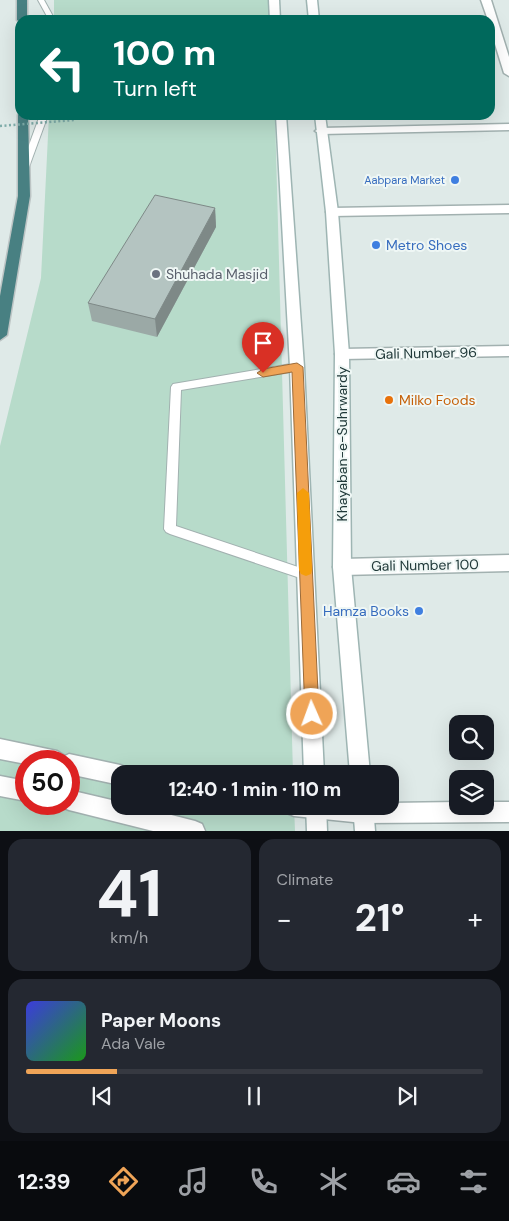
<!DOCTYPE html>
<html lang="en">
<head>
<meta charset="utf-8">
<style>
  body { margin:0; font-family:"DM Sans",sans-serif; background:#242831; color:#f1f3f6; height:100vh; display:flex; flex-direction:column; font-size:19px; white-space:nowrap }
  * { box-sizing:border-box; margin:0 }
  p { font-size:16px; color:#9ea1a6 }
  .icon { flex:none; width:28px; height:28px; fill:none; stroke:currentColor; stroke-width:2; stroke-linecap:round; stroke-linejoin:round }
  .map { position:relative; height:831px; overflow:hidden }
  .details { display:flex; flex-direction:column; gap:8px; padding:8px; background:#0d0f14; flex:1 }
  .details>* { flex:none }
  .hud { position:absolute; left:15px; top:15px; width:480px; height:105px; border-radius:15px; box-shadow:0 5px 20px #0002; background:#00695c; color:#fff; overflow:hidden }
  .tools { position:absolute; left:449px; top:715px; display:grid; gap:10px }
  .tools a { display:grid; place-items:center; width:45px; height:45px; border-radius:10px; background:#171b24; box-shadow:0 5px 20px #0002; font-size:25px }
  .speed { position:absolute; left:15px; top:750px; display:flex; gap:10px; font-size:25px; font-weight:700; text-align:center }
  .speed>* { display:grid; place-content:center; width:65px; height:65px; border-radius:50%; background:#171b24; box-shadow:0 5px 20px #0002; line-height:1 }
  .speed .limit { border:8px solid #d22; background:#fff; color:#111 }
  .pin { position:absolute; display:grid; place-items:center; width:42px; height:42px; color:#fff; margin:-51px -21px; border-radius:50% 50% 50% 0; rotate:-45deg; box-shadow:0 0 5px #0007 }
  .pin .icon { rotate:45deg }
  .me { position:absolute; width:55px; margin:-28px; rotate:358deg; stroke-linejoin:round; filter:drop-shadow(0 0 4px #0008) }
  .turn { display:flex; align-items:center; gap:18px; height:105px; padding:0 15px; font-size:22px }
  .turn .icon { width:65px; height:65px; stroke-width:2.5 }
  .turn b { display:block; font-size:35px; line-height:42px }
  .big { font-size:38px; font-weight:800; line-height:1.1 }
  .details .card { flex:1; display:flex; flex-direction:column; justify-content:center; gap:8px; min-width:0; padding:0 18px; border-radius:15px; background:#242831 }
  .details .dial { align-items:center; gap:0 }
  .dial b { font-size:65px; line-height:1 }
  .song { display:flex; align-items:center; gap:15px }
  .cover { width:60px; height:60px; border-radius:8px; background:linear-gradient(135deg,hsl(240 70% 55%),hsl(120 70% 35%)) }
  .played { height:5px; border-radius:2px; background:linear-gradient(90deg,#efa457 20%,#363941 20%) }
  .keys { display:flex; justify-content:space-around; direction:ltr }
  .heat { display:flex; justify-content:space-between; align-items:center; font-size:28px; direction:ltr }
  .details .tiles { flex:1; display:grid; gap:8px; grid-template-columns:1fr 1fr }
  .card:last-child { grid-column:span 2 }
  .trip { position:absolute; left:111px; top:765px; width:288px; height:50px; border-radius:15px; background:#171b24; box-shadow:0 5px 20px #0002; font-weight:800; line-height:50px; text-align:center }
  .menu { display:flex; height:80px; justify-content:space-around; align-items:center; background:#090b0e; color:#9ea1a6 }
  .menu .icon { width:35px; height:35px }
  .menu .on { color:#efa457 }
  .menu b { font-size:22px; color:#f1f3f6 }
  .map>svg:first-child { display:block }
  .green { fill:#b7dbca; fill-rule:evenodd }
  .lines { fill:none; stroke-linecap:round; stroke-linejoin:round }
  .service-casing { stroke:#a2b1b0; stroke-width:2 }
  .minor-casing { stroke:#a2b1b0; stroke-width:3 }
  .tertiary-casing { stroke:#a2b1b0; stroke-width:3 }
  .secondary-casing { stroke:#9eb5b3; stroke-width:3 }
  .trunk-casing { stroke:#bcc4c4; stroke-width:3 }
  .path { stroke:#7fadaa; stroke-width:2.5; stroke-dasharray:2 2.5; stroke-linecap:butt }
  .service { fill:#fff; fill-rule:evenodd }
  .minor { fill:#fff; fill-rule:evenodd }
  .tertiary { fill:#fff; fill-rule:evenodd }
  .secondary { fill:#fff; fill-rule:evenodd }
  .trunk { fill:#488082; fill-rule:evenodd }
  .path-bridge { stroke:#7fadaa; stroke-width:2.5; stroke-dasharray:2 2.5; stroke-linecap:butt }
  .wall { fill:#9ba9a6 }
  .shaded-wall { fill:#7e8987 }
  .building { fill:#b4c4c1; stroke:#7e8987 }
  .route { fill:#efa457; stroke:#9b6b39 }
  .slow { fill:#f59e0b }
  .shop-dot { fill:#3f7fe0; stroke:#eff7f5; stroke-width:2 }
  .worship-dot { fill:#6b7280; stroke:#eff7f5; stroke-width:2 }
  .food-dot { fill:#e8710a; stroke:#eff7f5; stroke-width:2 }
  .labels { text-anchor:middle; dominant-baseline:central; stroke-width:4; stroke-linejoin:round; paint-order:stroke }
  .far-shop-label { font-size:11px; fill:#366cbe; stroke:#eff7f5; text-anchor:end }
  .shop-label { font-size:14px; fill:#366cbe; stroke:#eff7f5; text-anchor:start }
  .worship-label { font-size:14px; fill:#5b616d; stroke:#eff7f5; text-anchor:start }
  .street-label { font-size:14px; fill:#203939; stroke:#eff7f5 }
  .food-label { font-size:14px; fill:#c56008; stroke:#eff7f5; text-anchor:start }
</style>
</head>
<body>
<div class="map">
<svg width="509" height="831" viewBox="0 0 509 831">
  <rect width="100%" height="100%" fill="#dfeae8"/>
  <g class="green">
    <rect x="54" y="0" width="218" height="20"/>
    <path d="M49 115H275L293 774H120V806H294L295 831H0V446L41 278ZM26 761H69V804H26Z"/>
  </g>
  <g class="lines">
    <defs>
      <g id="service">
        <polygon points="38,0 44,0 55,20 49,20"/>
        <polygon points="40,115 48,115 29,167 25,169 22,169 21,167"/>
        <polygon points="297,363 302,367 297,371 181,390 176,526 310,571 312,575 310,579 306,580 170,534 166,532 164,529 171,387 173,384"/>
      </g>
      <g id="minor">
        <polygon points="481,0 491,0 509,57 509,76 504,73 490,28 490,20 488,20"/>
        <polygon points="509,124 509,130 321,134 315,131 321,128"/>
        <polygon points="509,205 509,213 332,216 326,212 332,208"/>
        <polygon points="509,346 509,356 342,359 337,358 335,354 337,350 342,349"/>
        <polygon points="509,555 509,571 342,575 336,573 333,567 336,561 342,559"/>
      </g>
      <g id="tertiary">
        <polygon points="0,739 57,751 65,756 69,754 120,765 127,768 129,774 120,774 120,785 69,774 69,761 26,761 26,764 0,759"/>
        <polygon points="0,776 26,781 26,801 0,796"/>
        <polygon points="69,790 120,802 120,806 136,806 195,821 202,824 205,831 153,831 69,810 62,807 60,804 69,804"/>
        <polygon points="458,802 458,806 485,806 485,802 509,802 509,822 363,823 294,816 287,813 284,806 390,806 390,803"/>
      </g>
      <g id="secondary">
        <polygon points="269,0 279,0 280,20 270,20"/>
        <polygon points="307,0 317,0 319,20 309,20"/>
        <polygon points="276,115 286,115 304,367 324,774 304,774 290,367"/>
        <polygon points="315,115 325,115 338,212 349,354 351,567 370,774 350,774 333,567 335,354 326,212"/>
        <polygon points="306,806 326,806 327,831 307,831"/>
        <polygon points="353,806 373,806 375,831 355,831"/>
      </g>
      <g id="trunk">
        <polygon points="17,0 27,0 27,20 20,20 20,22 17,20"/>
        <polygon points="20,112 20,115 28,115 30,196 7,335 0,340 0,296 18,196 18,115"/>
      </g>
    </defs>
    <use href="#service" class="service-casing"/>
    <use href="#minor" class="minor-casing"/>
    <use href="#tertiary" class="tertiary-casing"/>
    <use href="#secondary" class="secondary-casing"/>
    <use href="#trunk" class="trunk-casing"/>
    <polyline class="path" points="74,115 74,120"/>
    <use href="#service" class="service"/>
    <use href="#minor" class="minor"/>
    <use href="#tertiary" class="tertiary"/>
    <use href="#secondary" class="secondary"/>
    <use href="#trunk" class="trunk"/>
    <polyline class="path-bridge" points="0,126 74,120"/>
  </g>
  <polygon class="wall" points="215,208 216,227 157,337 92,321 88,303"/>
  <polygon class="shaded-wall" points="215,208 216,227 157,337 155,319"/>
  <polygon class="building" points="155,195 215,208 155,319 88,303"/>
  <polygon class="route" points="297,363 303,367 319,714 317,719 312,721 307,719 305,714 292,372 263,377 257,373 263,369"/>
  <polygon class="slow" points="303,488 309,493 312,570 311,574 306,576 301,574 299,570 297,493"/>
  <g class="shop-dot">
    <circle cx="455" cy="180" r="5"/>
    <circle cx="376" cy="245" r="5"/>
    <circle cx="419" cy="611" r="5"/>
  </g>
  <circle class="worship-dot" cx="156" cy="274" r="5"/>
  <circle class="food-dot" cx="389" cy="400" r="5"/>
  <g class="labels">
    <g class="far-shop-label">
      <text x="445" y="180">Aabpara Market</text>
    </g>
    <g class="shop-label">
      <text x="386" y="245">Metro Shoes</text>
      <text x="409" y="611" text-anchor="end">Hamza Books</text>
    </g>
    <g class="worship-label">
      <text x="166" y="274">Shuhada Masjid</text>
    </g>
    <g class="street-label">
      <text transform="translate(426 353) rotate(-1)">Gali Number 96</text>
      <text transform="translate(342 444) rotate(-90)">Khayaban-e-Suhrwardy</text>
      <text transform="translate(425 565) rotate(-1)">Gali Number 100</text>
    </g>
    <g class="food-label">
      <text x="399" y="400">Milko Foods</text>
    </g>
  </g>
</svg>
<div class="tools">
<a><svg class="icon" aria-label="search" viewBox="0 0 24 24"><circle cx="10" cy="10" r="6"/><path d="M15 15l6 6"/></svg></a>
<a><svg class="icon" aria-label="layers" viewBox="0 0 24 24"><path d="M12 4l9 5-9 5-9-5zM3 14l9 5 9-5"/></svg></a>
</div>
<div class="speed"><div class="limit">50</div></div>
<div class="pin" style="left:263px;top:373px;background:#d93025"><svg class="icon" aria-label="arrive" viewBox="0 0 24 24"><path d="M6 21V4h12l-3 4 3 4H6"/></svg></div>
<svg class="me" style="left:312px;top:714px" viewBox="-20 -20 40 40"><circle r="17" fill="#efa457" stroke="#fff" stroke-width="3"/><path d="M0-11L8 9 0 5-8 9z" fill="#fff"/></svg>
<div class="trip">12:40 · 1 min · 110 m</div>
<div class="hud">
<div class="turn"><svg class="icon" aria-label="left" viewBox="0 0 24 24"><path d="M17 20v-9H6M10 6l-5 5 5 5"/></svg><div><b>100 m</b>Turn left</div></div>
</div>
</div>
<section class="details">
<div class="tiles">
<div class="card dial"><b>41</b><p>km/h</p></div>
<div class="card"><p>Climate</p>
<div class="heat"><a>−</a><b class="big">21°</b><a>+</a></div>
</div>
<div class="card">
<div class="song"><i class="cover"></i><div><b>Paper Moons</b><p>Ada Vale</p></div></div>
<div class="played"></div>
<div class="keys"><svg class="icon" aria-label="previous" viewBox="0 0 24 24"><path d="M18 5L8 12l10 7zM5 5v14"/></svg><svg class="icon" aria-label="pause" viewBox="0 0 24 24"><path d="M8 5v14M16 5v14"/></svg><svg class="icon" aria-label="next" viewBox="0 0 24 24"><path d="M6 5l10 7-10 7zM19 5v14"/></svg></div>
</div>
</div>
</section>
<nav class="menu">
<b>12:39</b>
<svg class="icon on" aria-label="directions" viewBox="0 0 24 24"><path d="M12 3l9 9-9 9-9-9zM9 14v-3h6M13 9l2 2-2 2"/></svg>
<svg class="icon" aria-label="music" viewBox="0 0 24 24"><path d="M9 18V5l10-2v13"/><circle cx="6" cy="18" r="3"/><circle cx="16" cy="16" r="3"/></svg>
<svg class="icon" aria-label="phone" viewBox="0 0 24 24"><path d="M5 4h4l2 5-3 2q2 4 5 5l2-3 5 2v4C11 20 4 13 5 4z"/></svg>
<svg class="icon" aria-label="climate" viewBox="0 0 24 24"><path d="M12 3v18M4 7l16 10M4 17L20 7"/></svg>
<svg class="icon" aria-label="car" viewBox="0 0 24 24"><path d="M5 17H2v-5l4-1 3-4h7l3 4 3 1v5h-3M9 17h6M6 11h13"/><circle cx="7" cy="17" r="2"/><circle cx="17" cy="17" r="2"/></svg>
<svg class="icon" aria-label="filters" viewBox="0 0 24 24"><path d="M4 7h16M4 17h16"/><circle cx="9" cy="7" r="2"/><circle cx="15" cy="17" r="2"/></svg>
</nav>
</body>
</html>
